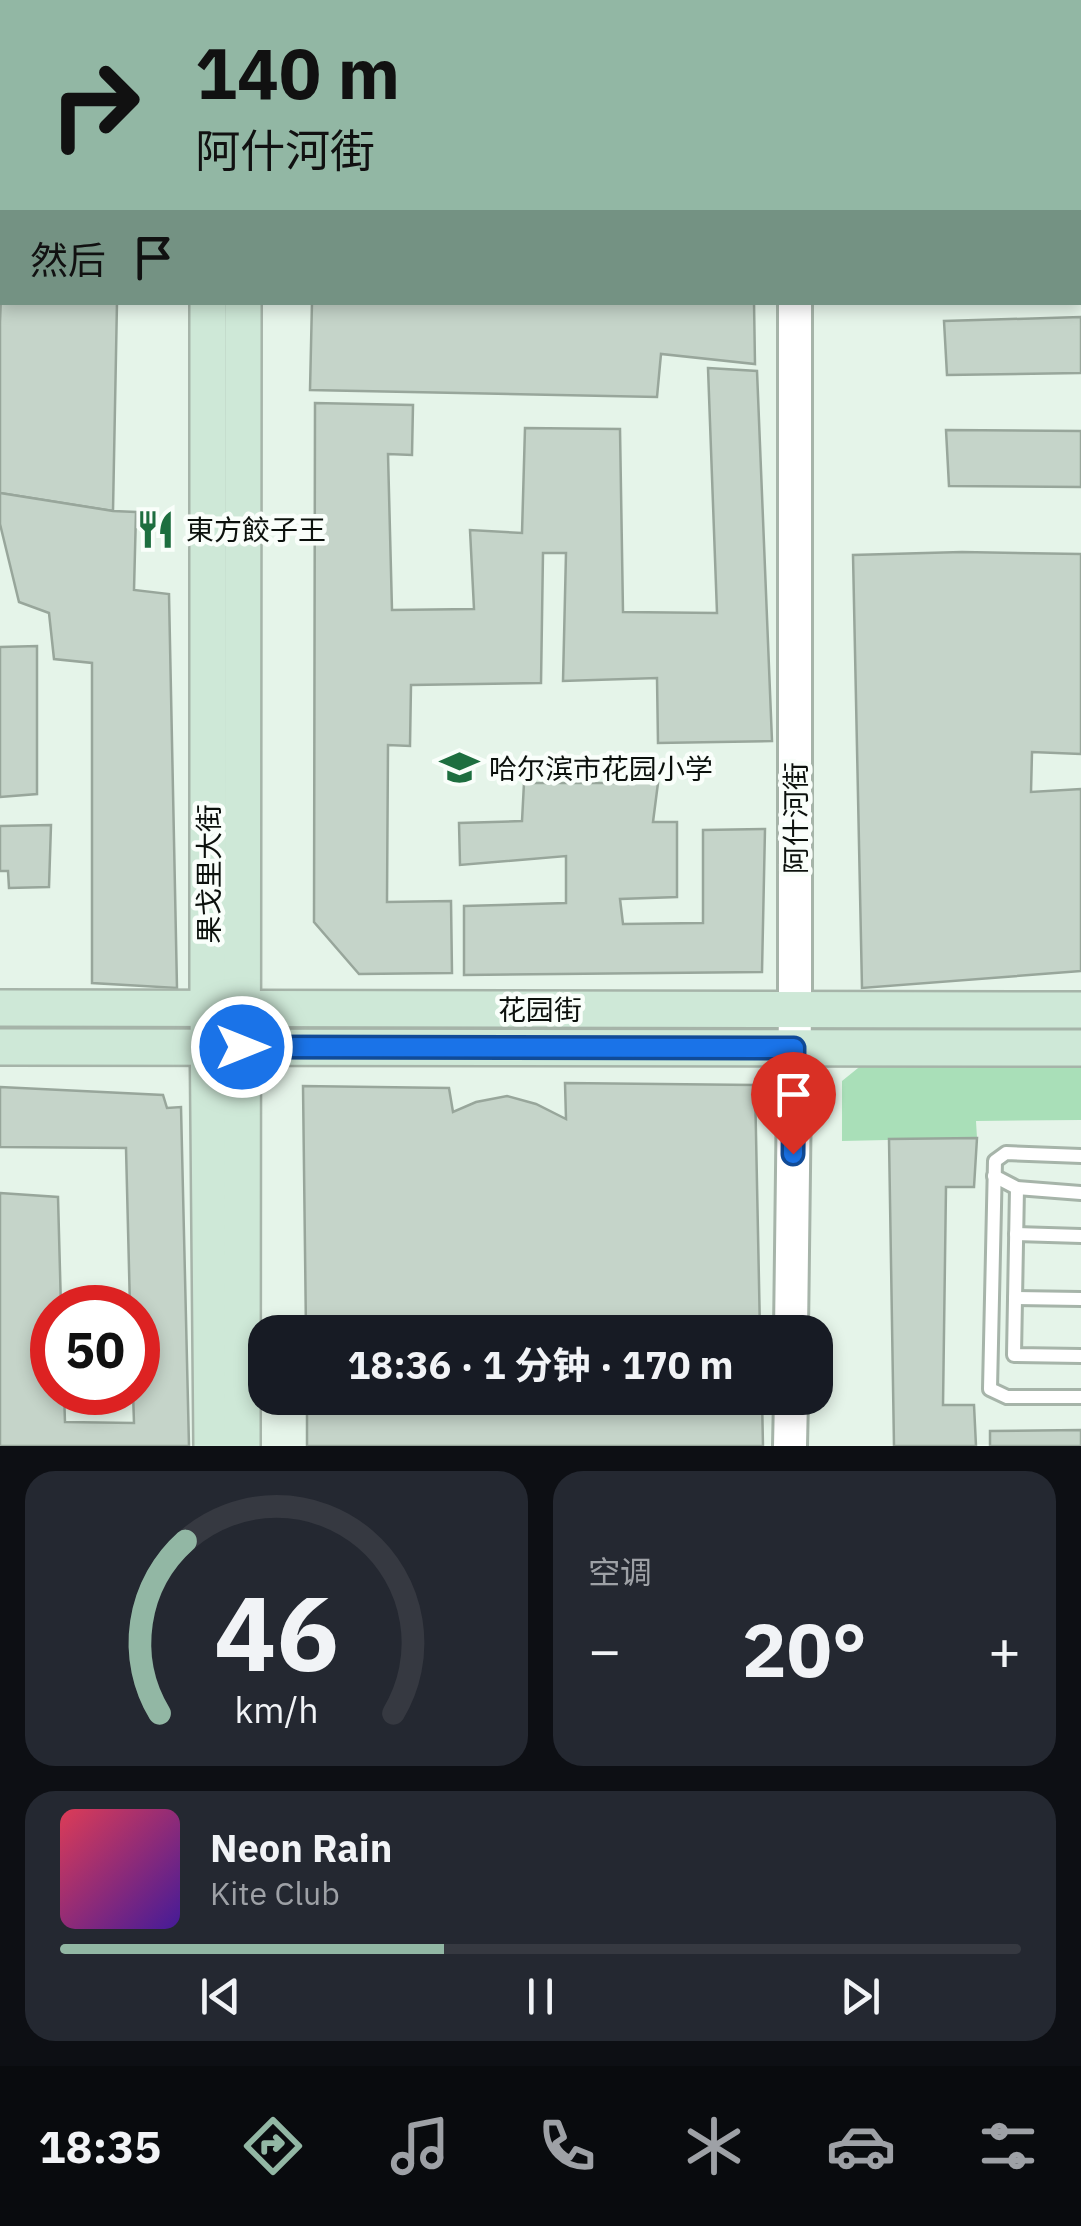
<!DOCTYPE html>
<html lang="zh">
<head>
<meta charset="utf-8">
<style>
  body { margin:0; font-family:"IBM Plex Sans","Noto Sans SC",sans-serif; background:#242831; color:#f1f3f6; height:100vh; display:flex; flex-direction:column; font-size:38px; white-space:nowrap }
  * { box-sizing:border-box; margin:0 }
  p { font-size:32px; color:#9ea1a6 }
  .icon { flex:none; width:55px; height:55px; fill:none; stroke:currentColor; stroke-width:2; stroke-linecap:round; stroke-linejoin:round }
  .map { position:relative; height:1446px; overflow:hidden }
  .sheet { display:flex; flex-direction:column; gap:25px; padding:25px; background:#0d0f14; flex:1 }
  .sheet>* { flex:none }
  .hud { position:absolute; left:0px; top:0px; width:1082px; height:305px; box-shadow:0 5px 15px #0003; background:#92b7a4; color:#111; overflow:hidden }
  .speed { position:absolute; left:30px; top:1285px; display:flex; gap:20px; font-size:50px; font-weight:700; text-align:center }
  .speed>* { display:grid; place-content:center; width:130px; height:130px; border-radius:50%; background:#171b24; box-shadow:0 5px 15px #0003; line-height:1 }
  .speed .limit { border:15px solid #d22; background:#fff; color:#111 }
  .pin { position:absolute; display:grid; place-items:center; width:85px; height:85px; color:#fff; margin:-102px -42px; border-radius:50% 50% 50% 0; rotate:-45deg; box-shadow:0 0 10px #0007 }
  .pin .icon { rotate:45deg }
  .me { position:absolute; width:110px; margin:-55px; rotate:90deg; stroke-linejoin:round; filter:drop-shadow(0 0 8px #0008) }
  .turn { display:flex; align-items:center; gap:35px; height:210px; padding:0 30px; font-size:45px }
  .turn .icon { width:130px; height:130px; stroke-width:2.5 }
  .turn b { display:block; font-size:70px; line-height:85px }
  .then { display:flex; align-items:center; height:95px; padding:0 30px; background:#0003; gap:20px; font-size:38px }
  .big { font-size:75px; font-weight:700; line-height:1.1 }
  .sheet .card { flex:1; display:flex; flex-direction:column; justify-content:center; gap:15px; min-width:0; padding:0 35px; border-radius:30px; background:#242831 }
  .sheet .dial { align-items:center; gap:0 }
  .dial svg { height:260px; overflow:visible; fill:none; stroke:#363941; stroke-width:7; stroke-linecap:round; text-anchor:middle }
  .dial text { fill:#f1f3f6; stroke:none }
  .song { display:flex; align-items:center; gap:30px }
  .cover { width:120px; height:120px; border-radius:15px; background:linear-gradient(135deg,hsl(350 70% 55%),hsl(260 70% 35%)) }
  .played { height:10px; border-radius:5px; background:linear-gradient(90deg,#92b7a4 40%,#363941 40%) }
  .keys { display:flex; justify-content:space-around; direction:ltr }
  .heat { display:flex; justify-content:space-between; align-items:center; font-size:55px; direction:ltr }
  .sheet .tiles { flex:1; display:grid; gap:25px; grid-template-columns:1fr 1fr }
  .card:last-child { grid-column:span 2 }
  .trip { position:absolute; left:248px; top:1315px; width:585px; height:100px; border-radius:30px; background:#171b24; box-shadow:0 5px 15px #0003; font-weight:700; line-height:100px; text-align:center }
  .tab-bar { display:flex; height:160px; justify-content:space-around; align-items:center; background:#090b0e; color:#9ea1a6 }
  .tab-bar .icon { width:70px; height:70px }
  .tab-bar .active { color:#92b7a4 }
  .tab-bar b { font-size:45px; color:#f1f3f6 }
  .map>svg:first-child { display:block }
  .green { fill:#a9dfb8 }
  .building { fill:#c5d4c9; stroke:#98a69b; stroke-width:2.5 }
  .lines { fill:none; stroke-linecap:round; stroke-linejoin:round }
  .service-casing { stroke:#a6b4a9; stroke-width:18 }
  .tertiary-casing { stroke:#a6b4a9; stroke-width:38 }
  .secondary-casing { stroke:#a6b4a9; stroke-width:40 }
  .primary-casing { stroke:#d3d4d3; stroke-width:45 }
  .service { stroke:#fff; stroke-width:12 }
  .tertiary { stroke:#fff; stroke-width:32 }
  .secondary { stroke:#cee8d7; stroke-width:35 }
  .primary { stroke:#9ed0af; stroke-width:40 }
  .route-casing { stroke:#114b97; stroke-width:25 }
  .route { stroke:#1a73e8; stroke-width:18 }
  .labels { text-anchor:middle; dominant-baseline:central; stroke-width:9; stroke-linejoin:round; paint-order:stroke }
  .poi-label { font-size:28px; fill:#0c110d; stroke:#f9fefa; text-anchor:start }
  .street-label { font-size:28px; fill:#0c110d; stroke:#f9fefa }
</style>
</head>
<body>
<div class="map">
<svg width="1081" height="1446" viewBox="0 0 1081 1446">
  <rect width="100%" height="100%" fill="#e5f4e9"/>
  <polygon class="green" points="1081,1063 1081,1120 976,1121 977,1138 842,1141 842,1081 863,1064"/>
  <g class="building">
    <polygon points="0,120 2,120 2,302 117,302 113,511 0,493 0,322 2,269 0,266"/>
    <polygon points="312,302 754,302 755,364 661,354 657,397 310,390"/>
    <polygon points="1081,317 1081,373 947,375 944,321"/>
    <polygon points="708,368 757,371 772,741 658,743 657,678 563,681 566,553 543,553 541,683 411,685 410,746 388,745 387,902 451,901 452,973 359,974 314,922 315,403 413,405 412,455 388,454 392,610 474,609 470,530 522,533 525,428 620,429 623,612 717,613"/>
    <polygon points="946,430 1081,431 1081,487 949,486"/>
    <polygon points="0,493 113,511 136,512 134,590 169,594 177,988 92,983 92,663 54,659 49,613 19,602 0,524"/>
    <polygon points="962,552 1081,554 1081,754 1032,752 1031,792 1081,789 1081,971 862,988 853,555"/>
    <polygon points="37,646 37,794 0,797 0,647"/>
    <polygon points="524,783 658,783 653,822 677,822 677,897 620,899 623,924 703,923 703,830 765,829 762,972 464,975 464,906 566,903 566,856 460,865 459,823 522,821"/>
    <polygon points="51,825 49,887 9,888 8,871 0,871 0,826"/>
    <polygon points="565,1083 755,1085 760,1332 306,1332 303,1086 449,1088 453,1112 476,1102 507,1096 536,1104 566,1119"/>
    <polygon points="0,1087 163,1095 167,1108 181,1107 189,1446 0,1446 0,1193 58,1197 61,1308 52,1308 52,1392 64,1392 65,1422 134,1423 133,1392 138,1392 138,1308 130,1308 126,1148 0,1147"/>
    <polygon points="977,1138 974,1187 946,1187 943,1405 974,1405 976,1446 894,1446 889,1139"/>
    <polygon points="307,1398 762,1398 763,1446 307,1446"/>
    <polygon points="1081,1430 1081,1446 990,1446 990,1431"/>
  </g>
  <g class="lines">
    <defs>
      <g id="service">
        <polyline points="1081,1156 1006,1153 995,1161 990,1389 1007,1397 1081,1397"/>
        <polyline points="994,1176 1017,1188 1081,1193"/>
        <polyline points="1017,1188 1014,1355 1081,1356"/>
        <polyline points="1016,1234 1081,1236"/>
        <polyline points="1015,1298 1081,1299"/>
      </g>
      <g id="tertiary">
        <polyline points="794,0 795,2"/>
        <polyline points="791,1332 795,1010 795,302"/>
        <polyline points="790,1446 791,1398"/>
      </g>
      <g id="secondary">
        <polyline points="207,0 207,2"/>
        <polyline points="243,2 243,0"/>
        <polyline points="208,302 208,1009 212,1446"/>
        <polyline points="0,1008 1081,1010"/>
        <polyline points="0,1047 1081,1048"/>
        <polyline points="242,1446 243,302"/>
      </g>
      <g id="primary">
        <polyline points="0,18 2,18"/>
        <polyline points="1080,20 1081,20"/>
      </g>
    </defs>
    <use href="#service" class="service-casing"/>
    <use href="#tertiary" class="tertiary-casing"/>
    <use href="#secondary" class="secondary-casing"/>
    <use href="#primary" class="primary-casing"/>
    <use href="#service" class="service"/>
    <use href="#tertiary" class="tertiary"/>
    <use href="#secondary" class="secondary"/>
    <use href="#primary" class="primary"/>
  </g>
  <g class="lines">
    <defs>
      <polyline id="route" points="242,1047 794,1048 793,1154"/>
    </defs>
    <use href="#route" class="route-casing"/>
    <use href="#route" class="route"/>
  </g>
  <defs>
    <symbol id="restaurant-bare" viewBox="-9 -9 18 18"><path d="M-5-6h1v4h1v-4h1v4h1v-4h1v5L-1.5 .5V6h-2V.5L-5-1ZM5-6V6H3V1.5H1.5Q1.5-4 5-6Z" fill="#1d6e3f" stroke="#f9fefa" stroke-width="2.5" paint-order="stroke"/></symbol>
    <symbol id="school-bare" viewBox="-9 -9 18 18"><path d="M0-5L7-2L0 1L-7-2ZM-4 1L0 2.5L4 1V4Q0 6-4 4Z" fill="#1d6e3f" stroke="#f9fefa" stroke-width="2.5" paint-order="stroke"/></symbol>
  </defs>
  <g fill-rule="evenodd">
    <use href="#restaurant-bare" x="128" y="502" width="55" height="55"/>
    <use href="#school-bare" x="432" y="740" width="55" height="55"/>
  </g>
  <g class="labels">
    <g class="poi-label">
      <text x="186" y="529">東方餃子王</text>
      <text x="489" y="768">哈尔滨市花园小学</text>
    </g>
    <g class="street-label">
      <text transform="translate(795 818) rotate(-90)">阿什河街</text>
      <text transform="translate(208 874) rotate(-90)">果戈里大街</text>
      <text x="540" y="1009">花园街</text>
    </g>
  </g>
</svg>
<div class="speed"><div class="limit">50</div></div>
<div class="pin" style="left:793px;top:1154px;background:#d93025"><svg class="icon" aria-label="arrive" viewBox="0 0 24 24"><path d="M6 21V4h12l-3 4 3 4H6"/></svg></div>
<svg class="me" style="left:242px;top:1047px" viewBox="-20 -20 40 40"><circle r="17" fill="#1a73e8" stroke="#fff" stroke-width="3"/><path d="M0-11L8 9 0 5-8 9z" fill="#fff"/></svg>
<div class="trip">18:36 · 1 分钟 · 170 m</div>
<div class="hud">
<div class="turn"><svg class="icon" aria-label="right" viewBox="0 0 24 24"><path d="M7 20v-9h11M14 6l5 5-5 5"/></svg><div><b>140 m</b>阿什河街</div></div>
<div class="then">然后<svg class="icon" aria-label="arrive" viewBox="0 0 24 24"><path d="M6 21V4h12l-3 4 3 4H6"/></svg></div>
</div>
</div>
<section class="sheet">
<div class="tiles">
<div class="card dial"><svg viewBox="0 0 100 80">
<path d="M14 69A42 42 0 1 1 86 69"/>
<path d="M14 69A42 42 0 0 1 22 16" stroke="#92b7a4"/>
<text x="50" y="56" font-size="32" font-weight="700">46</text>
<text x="50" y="72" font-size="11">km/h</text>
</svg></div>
<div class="card"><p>空调</p>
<div class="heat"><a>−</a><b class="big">20°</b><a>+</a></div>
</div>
<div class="card">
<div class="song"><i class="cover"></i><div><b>Neon Rain</b><p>Kite Club</p></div></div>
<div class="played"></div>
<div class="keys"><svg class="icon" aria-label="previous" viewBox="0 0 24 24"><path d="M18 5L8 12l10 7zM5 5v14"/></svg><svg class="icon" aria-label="pause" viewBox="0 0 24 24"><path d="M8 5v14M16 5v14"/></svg><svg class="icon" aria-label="next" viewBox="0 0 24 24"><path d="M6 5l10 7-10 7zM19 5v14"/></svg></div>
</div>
</div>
</section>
<nav class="tab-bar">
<b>18:35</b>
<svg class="icon active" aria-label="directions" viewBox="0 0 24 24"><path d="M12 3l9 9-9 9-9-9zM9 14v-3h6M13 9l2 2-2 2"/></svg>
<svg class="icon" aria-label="music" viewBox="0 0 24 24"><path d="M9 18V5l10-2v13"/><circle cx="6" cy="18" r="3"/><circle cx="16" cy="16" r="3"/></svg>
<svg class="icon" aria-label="phone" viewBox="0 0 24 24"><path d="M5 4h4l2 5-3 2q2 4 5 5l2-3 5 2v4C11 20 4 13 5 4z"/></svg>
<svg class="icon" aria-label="climate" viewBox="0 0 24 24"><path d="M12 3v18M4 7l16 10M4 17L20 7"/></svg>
<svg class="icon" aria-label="car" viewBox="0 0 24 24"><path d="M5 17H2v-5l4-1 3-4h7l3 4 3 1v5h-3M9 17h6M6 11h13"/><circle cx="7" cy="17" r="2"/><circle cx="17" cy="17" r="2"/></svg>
<svg class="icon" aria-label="filters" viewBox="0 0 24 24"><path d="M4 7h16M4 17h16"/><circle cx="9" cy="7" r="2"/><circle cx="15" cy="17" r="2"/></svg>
</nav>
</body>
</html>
